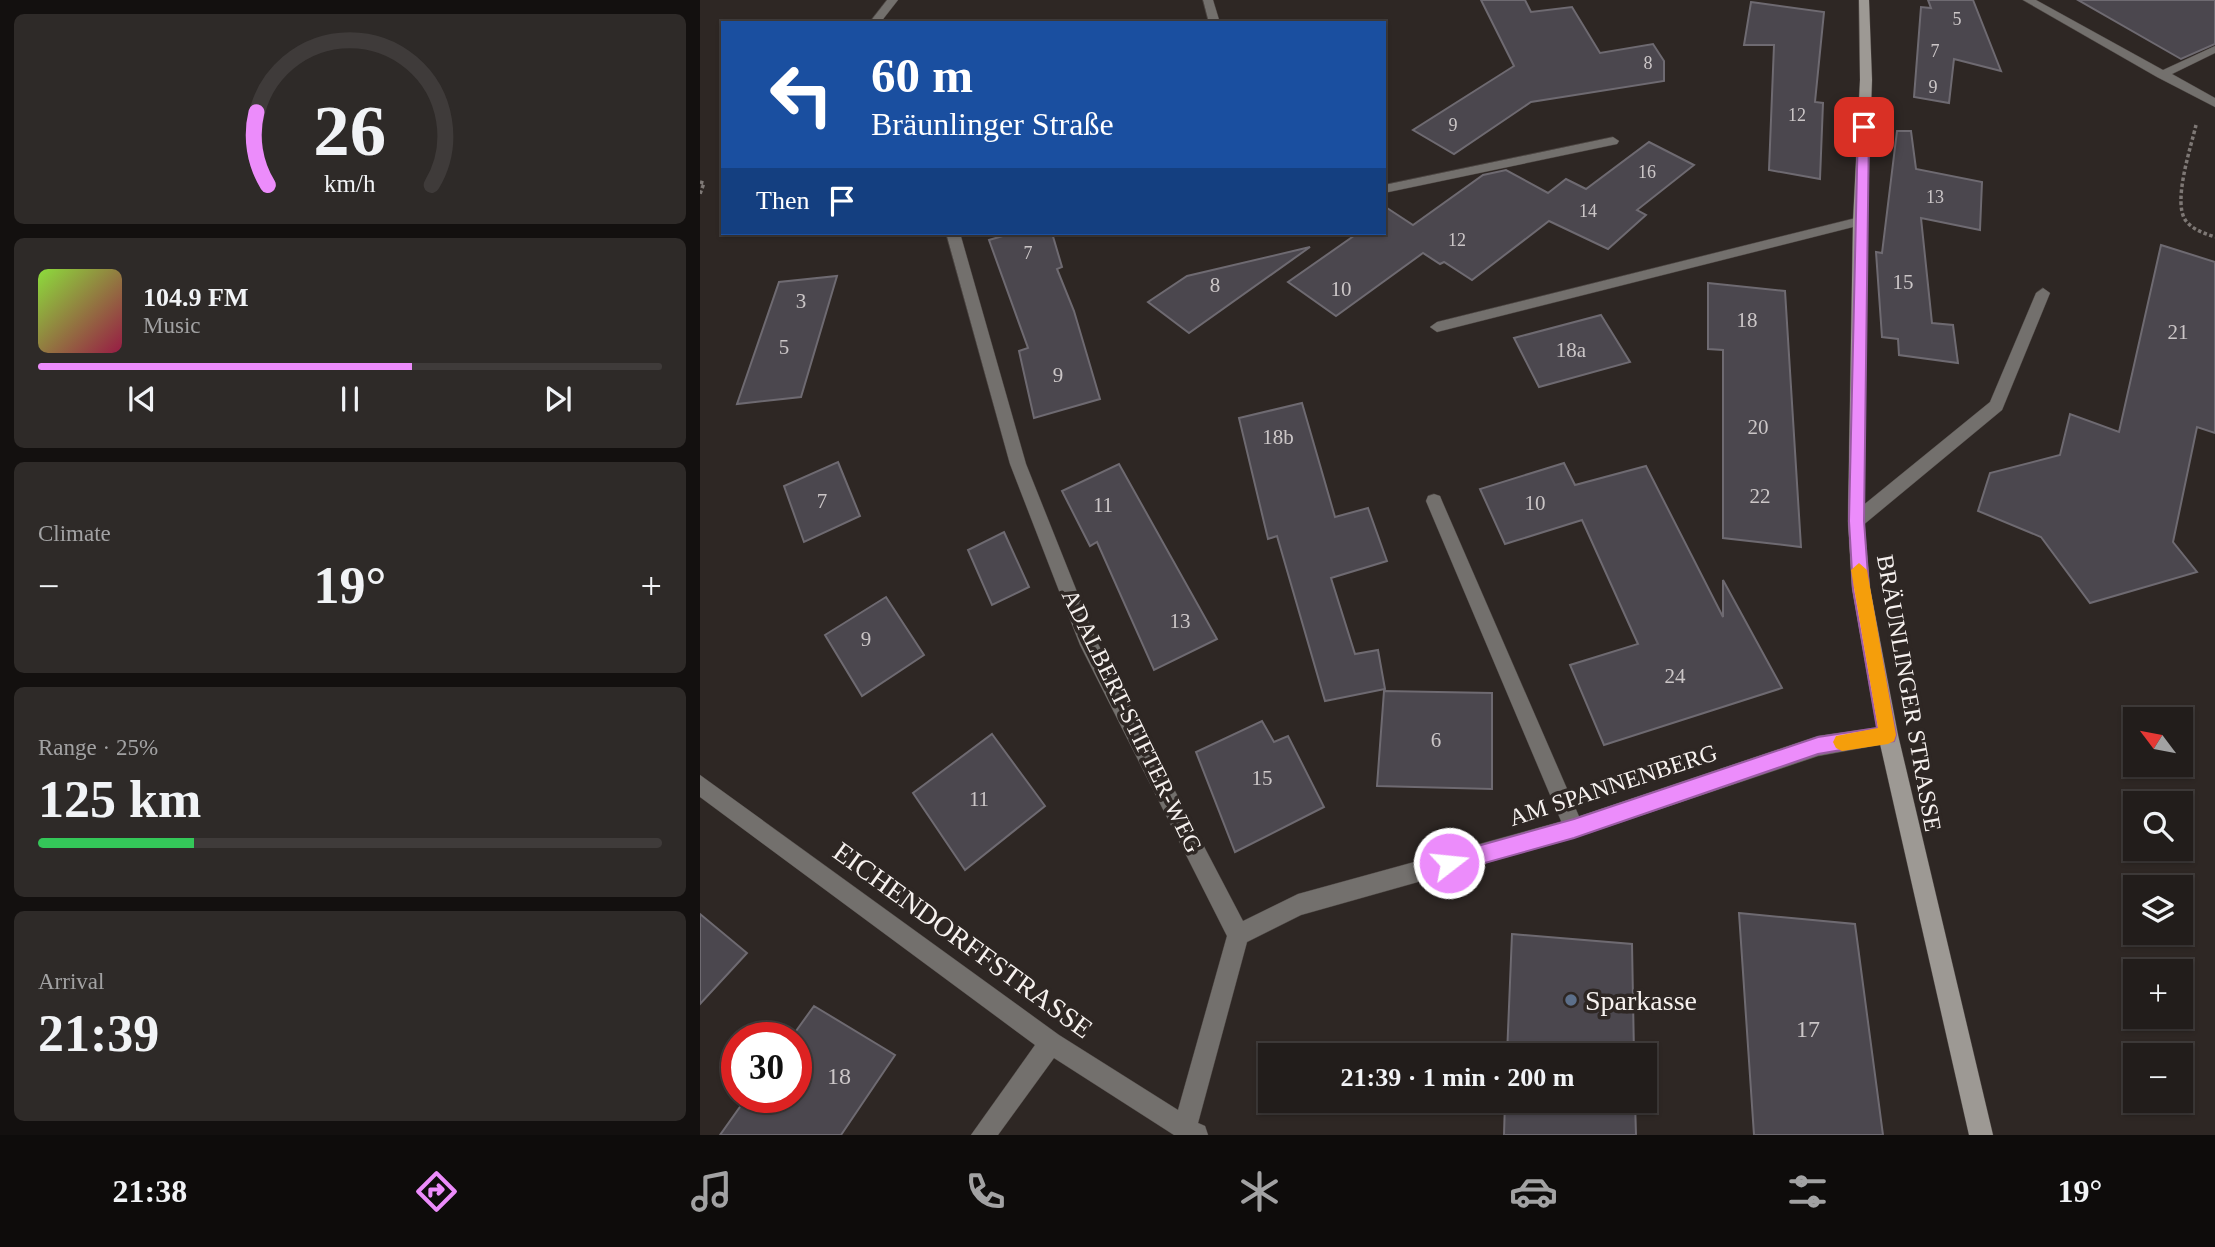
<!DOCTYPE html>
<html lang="en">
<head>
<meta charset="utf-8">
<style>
  body { margin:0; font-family:"Times New Roman",serif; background:#2e2a28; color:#f1f3f6; height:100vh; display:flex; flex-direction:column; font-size:26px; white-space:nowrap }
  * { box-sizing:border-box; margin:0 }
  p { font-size:23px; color:#a2a2a3 }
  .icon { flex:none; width:38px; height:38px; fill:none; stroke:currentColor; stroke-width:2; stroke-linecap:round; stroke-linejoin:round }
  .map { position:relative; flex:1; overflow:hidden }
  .details { display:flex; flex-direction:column; gap:14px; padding:14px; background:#13100f; width:700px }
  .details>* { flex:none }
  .banner { position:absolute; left:21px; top:21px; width:665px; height:214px; border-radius:0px; box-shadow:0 2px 5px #0004,0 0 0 2px #3f3b3a; background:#1a4fa0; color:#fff; overflow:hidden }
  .needle { width:46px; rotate:302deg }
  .controls { position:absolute; left:1423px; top:707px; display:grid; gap:14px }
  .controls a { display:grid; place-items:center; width:70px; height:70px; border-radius:0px; background:#221d1b; box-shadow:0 2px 5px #0004,0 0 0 2px #3f3b3a; font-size:35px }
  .speed { position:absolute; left:21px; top:1022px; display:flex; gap:14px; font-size:35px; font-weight:700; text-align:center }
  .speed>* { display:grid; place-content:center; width:91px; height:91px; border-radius:50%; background:#221d1b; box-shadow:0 2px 5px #0004,0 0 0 2px #3f3b3a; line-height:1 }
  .speed .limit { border:10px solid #d22; background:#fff; color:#111 }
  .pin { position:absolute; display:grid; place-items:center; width:60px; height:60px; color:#fff; margin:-30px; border-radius:14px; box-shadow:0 4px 10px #0006 }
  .me { position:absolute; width:77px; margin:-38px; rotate:74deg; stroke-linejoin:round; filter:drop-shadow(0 0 5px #0008) }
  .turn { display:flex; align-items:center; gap:24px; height:147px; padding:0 35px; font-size:32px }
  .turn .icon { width:91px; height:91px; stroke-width:2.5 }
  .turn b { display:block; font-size:49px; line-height:60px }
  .then { display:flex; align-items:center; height:66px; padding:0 35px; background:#0003; gap:14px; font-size:26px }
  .big { font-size:52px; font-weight:700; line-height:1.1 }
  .details .tile { flex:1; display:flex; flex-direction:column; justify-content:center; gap:10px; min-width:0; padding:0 24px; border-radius:10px; background:#2e2a28 }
  .details .dial { align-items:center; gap:0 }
  .dial svg { height:182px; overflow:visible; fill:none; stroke:#3f3b3a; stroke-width:7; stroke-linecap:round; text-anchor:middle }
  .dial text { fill:#f1f3f6; stroke:none }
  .song { display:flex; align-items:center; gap:21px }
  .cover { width:84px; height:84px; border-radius:10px; background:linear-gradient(135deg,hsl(90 70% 55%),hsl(340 70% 35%)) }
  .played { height:7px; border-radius:4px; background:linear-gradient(90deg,#ec8cfb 60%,#3f3b3a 60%) }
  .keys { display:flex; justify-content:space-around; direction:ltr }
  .heat { display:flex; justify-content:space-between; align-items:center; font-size:38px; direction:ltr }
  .charge { height:10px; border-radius:5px; background:linear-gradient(90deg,#34c759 25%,#3f3b3a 0) }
  .trip { position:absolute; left:558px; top:1043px; width:399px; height:70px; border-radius:0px; background:#221d1b; box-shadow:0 2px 5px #0004,0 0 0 2px #3f3b3a; font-weight:700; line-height:70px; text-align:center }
  .dock { display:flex; height:112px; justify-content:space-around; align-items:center; background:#0e0c0b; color:#a2a2a3 }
  .dock .icon { width:49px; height:49px }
  .dock .active { color:#ec8cfb }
  .dock b { font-size:32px; color:#f1f3f6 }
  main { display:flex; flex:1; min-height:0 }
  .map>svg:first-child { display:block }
  .building { fill:#4b474e; stroke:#6e6a71; stroke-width:2 }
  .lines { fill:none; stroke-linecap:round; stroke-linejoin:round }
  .lane-casing { stroke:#4a4340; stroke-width:1 }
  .street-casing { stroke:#4a4340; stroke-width:1 }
  .secondary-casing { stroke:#4a4340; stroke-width:1 }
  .path { stroke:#7e7875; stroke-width:3.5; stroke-dasharray:3.5 2.5; stroke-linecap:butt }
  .lane { fill:#73706d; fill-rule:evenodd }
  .street { fill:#73706d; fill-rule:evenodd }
  .secondary { fill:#9d9994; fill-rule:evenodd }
  .route { fill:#ec8cfb; stroke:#995ba3; stroke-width:2 }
  .slow { fill:#f59e0b }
  .service-dot { fill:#5c6f8a; stroke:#2e2724; stroke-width:2.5 }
  .labels { text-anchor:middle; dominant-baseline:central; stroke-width:7; stroke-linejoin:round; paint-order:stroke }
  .far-number-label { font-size:18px; fill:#cbc6c7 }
  .number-label { font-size:21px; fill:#cbc6c7 }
  .street-label { font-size:24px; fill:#f6f1ef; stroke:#2e2724 }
  .near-number-label { font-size:24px; fill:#cbc6c7 }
  .near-street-label { font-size:28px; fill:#f6f1ef; stroke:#2e2724 }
  .near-poi-label { font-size:28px; fill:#f6f1ef; stroke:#2e2724; text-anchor:start }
</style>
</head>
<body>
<main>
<section class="details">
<div class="tile dial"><svg viewBox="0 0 100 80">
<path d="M14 69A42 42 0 1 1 86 69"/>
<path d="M14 69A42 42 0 0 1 9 37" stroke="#ec8cfb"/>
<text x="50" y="56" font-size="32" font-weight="700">26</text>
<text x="50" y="72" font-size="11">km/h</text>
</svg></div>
<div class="tile">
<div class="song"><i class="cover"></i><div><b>104.9 FM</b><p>Music</p></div></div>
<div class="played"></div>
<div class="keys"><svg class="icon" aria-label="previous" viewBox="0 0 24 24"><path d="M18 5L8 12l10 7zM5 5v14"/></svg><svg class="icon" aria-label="pause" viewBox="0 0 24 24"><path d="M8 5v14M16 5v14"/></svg><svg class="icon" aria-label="next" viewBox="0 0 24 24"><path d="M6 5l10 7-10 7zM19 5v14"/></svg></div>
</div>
<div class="tile"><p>Climate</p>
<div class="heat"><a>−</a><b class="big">19°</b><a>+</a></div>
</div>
<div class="tile"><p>Range · 25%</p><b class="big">125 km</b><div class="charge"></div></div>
<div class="tile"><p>Arrival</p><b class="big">21:39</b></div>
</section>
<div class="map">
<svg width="1515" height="1135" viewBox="0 0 1515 1135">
  <rect width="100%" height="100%" fill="#2e2724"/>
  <g class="building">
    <polygon points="781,0 825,0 831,12 872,7 900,53 953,44 964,61 964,81 831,102 754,154 713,130 814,66"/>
    <polygon points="1228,0 1273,0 1301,71 1254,59 1249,103 1214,97 1221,7 1231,8"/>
    <polygon points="1378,0 1515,0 1515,44 1481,59"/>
    <polygon points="1051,2 1124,12 1115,102 1123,103 1120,179 1069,170 1074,45 1044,45"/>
    <polygon points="1197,131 1211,131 1216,169 1282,182 1280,230 1221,218 1232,323 1253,325 1258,363 1199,355 1198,339 1182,337 1176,252 1182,253"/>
    <polygon points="949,142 994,165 937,210 946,215 908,249 849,221 772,280 744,262 740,264 723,253 636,316 588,282 658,233 684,233 684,206 713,225 783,175 806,170 848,193 866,179 886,189"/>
    <polygon points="313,233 352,233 362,267 357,269 374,311 400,399 334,418 319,351 328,348 289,240"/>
    <polygon points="1461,245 1515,262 1515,433 1497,427 1473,542 1497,572 1390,603 1341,537 1278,511 1290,473 1360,455 1370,414 1419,432"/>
    <polygon points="610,247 489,333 448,302 487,276"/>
    <polygon points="137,276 101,397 37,404 79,282"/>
    <polygon points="1008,283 1085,291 1101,547 1023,538 1023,350 1008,349"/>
    <polygon points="901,315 930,362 839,387 814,338"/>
    <polygon points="602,403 635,517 668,508 687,561 631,578 655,654 678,650 685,689 625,701 577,536 568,539 539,418"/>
    <polygon points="138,462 160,516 104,542 84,486"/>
    <polygon points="864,463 875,485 946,466 1023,617 1023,580 1082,688 904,745 870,665 938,644 882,520 805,544 780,489"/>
    <polygon points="419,464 517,639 454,670 397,542 390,546 362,491"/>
    <polygon points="304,532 329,587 292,605 268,550"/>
    <polygon points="186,597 224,655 162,696 125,635"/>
    <polygon points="684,691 792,693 792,789 677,786"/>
    <polygon points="562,721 574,742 588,736 624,807 535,852 496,752"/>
    <polygon points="292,734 345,806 265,870 213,793"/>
    <polygon points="1039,913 1155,924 1183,1135 1054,1135"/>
    <polygon points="0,914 47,953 0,1004"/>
    <polygon points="812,934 932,944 934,1055 807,1055"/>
    <polygon points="114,1006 195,1055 141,1135 20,1135 47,1097 96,1097 96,1038 91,1038"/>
    <polygon points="805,1101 935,1101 936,1135 804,1135"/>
  </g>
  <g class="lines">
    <defs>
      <g id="lane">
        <polygon points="1160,217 1165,218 1165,224 737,332 730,327 737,322"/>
        <polygon points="1343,288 1350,293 1302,410 1162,526 1150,526 1148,521 1150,516 1290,402 1336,293"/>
        <polygon points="734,494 740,496 742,501 881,821 884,828 881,835 874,838 867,835 726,501 728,496"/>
      </g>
      <g id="street">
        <polygon points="187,0 198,0 180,23 169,23"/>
        <polygon points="503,0 513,0 520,23 509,23"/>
        <polygon points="1323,0 1336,0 1463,70 1515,46 1515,53 1472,74 1515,98 1515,107 1457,77"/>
        <polygon points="913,137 919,141 917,144 684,193 684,185"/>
        <polygon points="246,233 260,233 326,464 397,642 543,921 598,894 874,818 1118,736 1188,726 1195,728 1198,735 1195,742 1118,756 874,838 601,915 547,942 498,1123 505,1126 508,1135 474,1135 354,1058 298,1135 271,1135 335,1045 0,797 0,775 359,1035 478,1110 527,936 380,645 310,464"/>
      </g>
      <polygon id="secondary" points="1159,0 1169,0 1172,80 1167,221 1164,521 1170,588 1198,735 1293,1135 1269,1135 1178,735 1152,588 1148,521 1153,221 1160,80"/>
    </defs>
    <use href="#lane" class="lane-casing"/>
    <use href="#street" class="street-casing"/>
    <use href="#secondary" class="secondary-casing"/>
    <g class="path">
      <path d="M1496 125C1491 147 1472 203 1486 221 1493 230 1506 234 1515 237"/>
      <polyline points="0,182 4,183 0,194"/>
    </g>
    <use href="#lane" class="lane"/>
    <use href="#street" class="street"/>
    <use href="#secondary" class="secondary"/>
  </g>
  <polygon class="route" points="1164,123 1169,127 1164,521 1169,589 1196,735 1194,741 1118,754 874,838 749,873 742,870 739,863 742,856 749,854 874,819 1118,737 1177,728 1153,589 1149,521 1158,127"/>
  <polygon class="slow" points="1159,563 1167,570 1196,735 1194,741 1188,744 1142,751 1136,748 1133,742 1136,736 1178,728 1151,570"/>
  <circle class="service-dot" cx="871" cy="1000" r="7"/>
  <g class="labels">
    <g class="far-number-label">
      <text x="1257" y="19">5</text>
      <text x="1235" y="51">7</text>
      <text x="948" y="63">8</text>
      <text x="1233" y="87">9</text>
      <text x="1097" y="115">12</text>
      <text x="753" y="125">9</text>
      <text x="947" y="172">16</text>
      <text x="1235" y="197">13</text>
      <text x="888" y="211">14</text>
      <text x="757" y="240">12</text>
      <text x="328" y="253">7</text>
    </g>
    <g class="number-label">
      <text x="1203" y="282">15</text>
      <text x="515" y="285">8</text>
      <text x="641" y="289">10</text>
      <text x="101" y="301">3</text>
      <text x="1047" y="320">18</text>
      <text x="1478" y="332">21</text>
      <text x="84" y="347">5</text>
      <text x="871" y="350">18a</text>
      <text x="358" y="375">9</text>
      <text x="1058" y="427">20</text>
      <text x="578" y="437">18b</text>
      <text x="1060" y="496">22</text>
      <text x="122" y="501">7</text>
      <text x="835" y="503">10</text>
      <text x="403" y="505">11</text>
      <text x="480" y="621">13</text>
      <text x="166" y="639">9</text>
      <text x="975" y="676">24</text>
      <text x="736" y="740">6</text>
      <text x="562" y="778">15</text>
      <text x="279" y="799">11</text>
    </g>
    <g class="street-label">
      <text transform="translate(1209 693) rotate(80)">BRÄUNLINGER STRASSE</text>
      <text transform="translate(432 721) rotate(64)">ADALBERT-STIFTER-WEG</text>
      <text transform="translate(913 785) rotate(-18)">AM SPANNENBERG</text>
    </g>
    <g class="near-number-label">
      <text x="1108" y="1029">17</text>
      <text x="139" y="1076">18</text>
    </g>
    <g class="near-street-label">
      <text transform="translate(263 940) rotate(36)">EICHENDORFFSTRASSE</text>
    </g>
    <g class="near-poi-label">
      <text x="885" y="1000">Sparkasse</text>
    </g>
  </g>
</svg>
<div class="controls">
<a><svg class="needle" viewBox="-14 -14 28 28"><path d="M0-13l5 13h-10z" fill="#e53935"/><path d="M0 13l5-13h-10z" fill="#a2a2a3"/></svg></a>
<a><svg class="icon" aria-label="search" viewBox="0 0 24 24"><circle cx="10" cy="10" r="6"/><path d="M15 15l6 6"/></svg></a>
<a><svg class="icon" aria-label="layers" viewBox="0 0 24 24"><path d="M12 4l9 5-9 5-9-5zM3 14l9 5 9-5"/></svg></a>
<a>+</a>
<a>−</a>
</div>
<div class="speed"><div class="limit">30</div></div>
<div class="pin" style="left:1164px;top:127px;background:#d93025"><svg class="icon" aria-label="arrive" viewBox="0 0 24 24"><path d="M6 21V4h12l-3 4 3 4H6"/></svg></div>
<svg class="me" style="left:749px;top:863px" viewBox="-20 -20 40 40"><circle r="17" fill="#ec8cfb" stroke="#fff" stroke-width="3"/><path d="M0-11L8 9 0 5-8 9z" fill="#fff"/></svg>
<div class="trip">21:39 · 1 min · 200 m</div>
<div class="banner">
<div class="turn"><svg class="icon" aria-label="left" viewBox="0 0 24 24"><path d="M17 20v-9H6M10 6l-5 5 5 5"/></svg><div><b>60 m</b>Bräunlinger Straße</div></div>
<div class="then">Then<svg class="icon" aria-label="arrive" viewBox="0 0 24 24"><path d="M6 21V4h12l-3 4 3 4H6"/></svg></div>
</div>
</div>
</main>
<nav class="dock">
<b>21:38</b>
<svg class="icon active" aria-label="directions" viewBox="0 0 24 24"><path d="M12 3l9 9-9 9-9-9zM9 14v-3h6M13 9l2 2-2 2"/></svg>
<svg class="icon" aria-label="music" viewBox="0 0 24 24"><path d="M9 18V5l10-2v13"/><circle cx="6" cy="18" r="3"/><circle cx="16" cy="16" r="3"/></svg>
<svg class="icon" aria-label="phone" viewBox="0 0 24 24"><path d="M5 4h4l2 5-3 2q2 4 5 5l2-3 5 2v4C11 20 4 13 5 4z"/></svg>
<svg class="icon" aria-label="climate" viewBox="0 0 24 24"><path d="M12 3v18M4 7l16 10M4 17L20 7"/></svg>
<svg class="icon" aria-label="car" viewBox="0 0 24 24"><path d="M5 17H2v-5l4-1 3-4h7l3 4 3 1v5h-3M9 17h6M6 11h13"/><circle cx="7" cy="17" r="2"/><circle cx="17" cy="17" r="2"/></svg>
<svg class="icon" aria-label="filters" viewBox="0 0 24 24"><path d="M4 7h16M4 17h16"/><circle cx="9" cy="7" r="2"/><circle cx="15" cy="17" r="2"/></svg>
<b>19°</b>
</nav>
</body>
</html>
